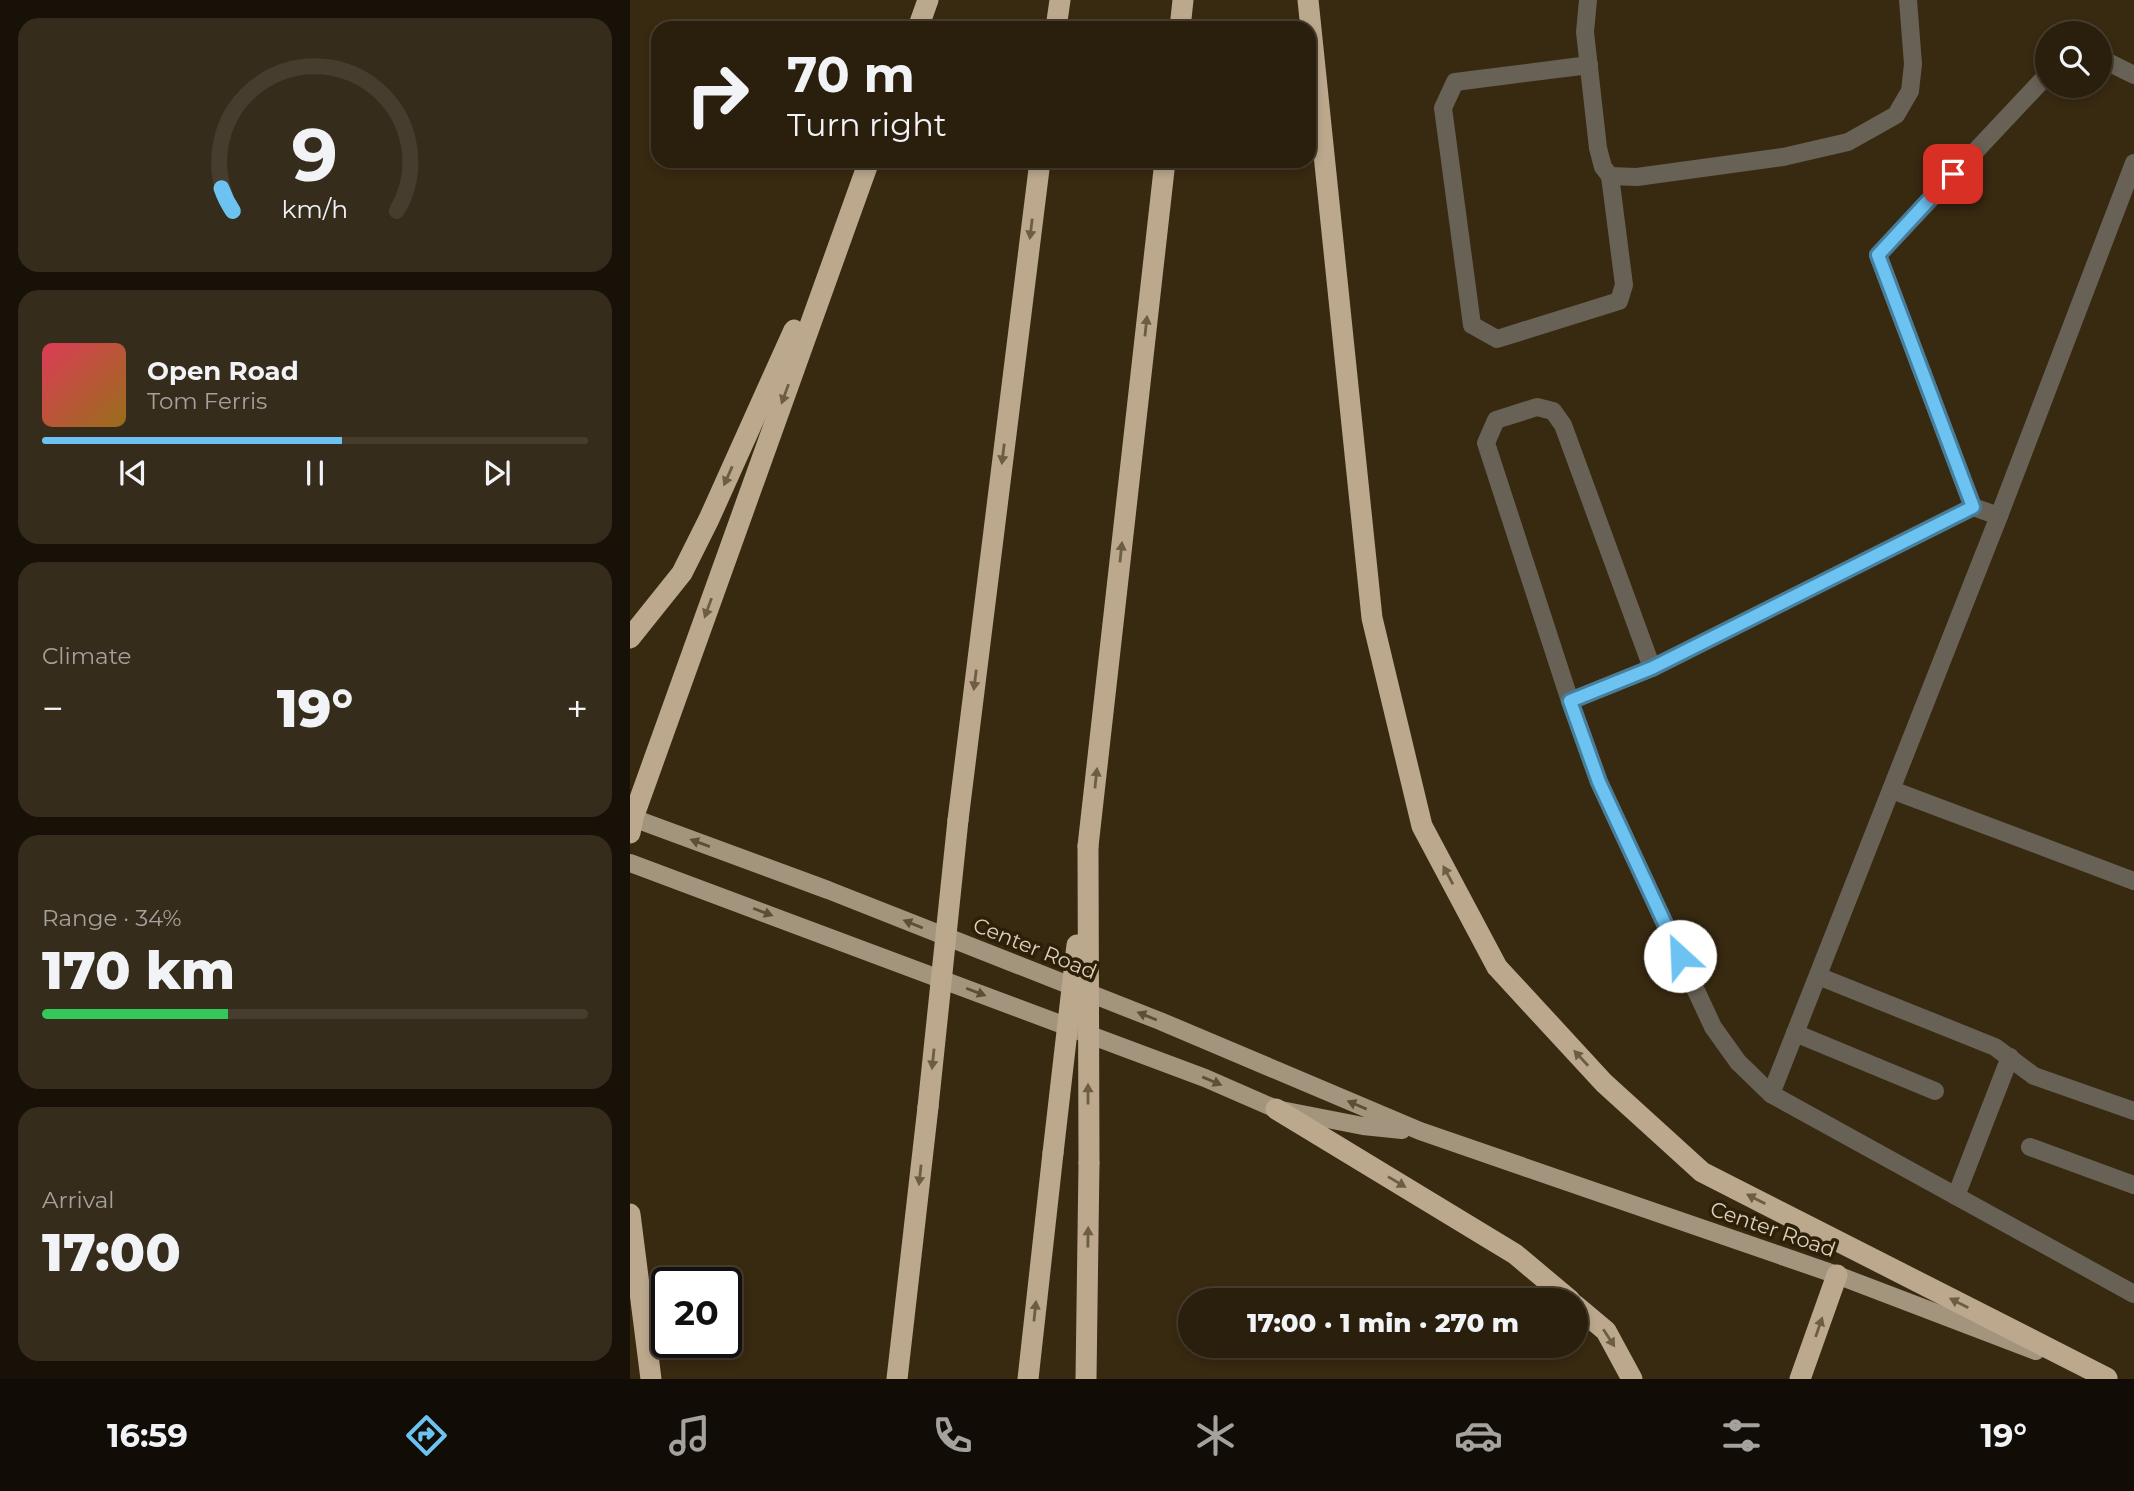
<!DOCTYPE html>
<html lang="en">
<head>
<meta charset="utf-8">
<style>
  body { margin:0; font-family:Montserrat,sans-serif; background:#362c1b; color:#f1f3f6; height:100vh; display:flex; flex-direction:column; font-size:26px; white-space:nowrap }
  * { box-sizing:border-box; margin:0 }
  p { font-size:23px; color:#a5a29d }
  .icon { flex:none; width:38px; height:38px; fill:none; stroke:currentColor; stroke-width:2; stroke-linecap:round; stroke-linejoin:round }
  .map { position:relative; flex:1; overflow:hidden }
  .drawer { display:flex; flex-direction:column; gap:18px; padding:18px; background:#171107; width:630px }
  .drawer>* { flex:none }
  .banner { position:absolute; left:21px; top:21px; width:665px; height:147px; border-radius:21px; box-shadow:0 4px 10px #0003,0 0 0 2px #463d2e; background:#2a1f0d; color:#f1f3f6; overflow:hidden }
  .fabs { position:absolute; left:1405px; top:21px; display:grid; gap:14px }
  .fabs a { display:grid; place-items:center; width:77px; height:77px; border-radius:50%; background:#2a1f0d; box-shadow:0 4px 10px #0003,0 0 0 2px #463d2e; font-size:35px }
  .speed { position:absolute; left:21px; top:1267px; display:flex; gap:14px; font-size:35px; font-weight:700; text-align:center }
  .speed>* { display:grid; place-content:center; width:91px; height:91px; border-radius:50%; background:#2a1f0d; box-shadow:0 4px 10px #0003,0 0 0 2px #463d2e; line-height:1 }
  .speed .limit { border:4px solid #111; border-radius:10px; background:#fff; color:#111 }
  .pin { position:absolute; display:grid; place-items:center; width:60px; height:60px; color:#fff; margin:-30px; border-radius:14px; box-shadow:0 4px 10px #0006 }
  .me { position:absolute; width:77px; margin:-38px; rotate:335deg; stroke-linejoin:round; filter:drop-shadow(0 0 5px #0008) }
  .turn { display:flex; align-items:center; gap:24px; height:147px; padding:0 21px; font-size:32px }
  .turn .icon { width:91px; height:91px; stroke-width:2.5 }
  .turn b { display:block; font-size:49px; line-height:60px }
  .big { font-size:52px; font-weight:800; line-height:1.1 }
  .drawer .card { flex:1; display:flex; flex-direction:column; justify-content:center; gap:10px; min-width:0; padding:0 24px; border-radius:21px; background:#362c1b }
  .drawer .dial { align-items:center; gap:0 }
  .dial svg { height:182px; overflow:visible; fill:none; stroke:#463d2e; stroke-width:7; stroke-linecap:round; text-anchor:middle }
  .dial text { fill:#f1f3f6; stroke:none }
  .song { display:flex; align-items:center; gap:21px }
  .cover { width:84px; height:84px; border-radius:10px; background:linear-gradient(135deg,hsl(350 70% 55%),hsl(40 70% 35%)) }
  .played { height:7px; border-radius:4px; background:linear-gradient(90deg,#6cc3f2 55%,#463d2e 55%) }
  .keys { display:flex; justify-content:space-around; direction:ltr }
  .heat { display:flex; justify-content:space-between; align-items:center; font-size:38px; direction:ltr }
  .charge { height:10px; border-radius:5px; background:linear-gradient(90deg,#34c759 34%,#463d2e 0) }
  .trip { position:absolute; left:548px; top:1288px; width:410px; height:70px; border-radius:35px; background:#2a1f0d; box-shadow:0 4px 10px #0003,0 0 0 2px #463d2e; font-weight:800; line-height:70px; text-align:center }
  .menu { display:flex; height:112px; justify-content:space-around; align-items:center; background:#110c05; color:#a5a29d }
  .menu .icon { width:49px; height:49px }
  .menu .selected { color:#6cc3f2 }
  .menu b { font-size:32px; color:#f1f3f6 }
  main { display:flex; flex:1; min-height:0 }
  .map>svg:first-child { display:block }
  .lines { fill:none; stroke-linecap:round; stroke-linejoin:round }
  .minor { stroke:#686156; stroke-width:18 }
  .major { stroke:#a3947d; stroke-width:18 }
  .highway { stroke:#bba88d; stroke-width:21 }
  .highway-bridge { stroke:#bba88d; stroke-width:21 }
  .oneway { fill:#6d5d43 }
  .oneway2 { fill:#5d4e36 }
  .route-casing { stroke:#467f9d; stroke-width:18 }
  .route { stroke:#6cc3f2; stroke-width:12 }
  .labels { text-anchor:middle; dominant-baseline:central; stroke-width:7; stroke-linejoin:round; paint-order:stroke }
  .street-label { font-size:21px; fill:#dad1c3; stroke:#2e2007 }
</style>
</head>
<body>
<main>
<section class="drawer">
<div class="card dial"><svg viewBox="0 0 100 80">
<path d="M14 69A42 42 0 1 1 86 69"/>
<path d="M14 69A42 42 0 0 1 9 59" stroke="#6cc3f2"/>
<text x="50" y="56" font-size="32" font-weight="700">9</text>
<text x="50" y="72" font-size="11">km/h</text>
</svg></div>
<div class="card">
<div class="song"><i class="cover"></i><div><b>Open Road</b><p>Tom Ferris</p></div></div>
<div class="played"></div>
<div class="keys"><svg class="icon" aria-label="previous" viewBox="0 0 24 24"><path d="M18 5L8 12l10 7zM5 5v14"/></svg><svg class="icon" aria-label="pause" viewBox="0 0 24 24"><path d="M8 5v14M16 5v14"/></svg><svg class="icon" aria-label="next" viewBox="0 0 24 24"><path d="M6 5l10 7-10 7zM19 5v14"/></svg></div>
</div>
<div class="card"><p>Climate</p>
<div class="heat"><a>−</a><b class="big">19°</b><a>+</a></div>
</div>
<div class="card"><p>Range · 34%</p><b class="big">170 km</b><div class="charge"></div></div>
<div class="card"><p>Arrival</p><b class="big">17:00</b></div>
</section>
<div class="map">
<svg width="1504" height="1379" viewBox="0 0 1504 1379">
  <rect width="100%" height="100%" fill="#382911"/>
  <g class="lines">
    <g class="minor">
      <polyline points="958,0 955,32 968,148 973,167 980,176 1007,177 1153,157 1218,142 1266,115 1280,91 1283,64 1278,0"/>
      <polyline points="1470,58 1504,75"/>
      <polyline points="959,65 825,82 813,108 842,325 867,339 989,301 994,285 980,176"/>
      <polyline points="1504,163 1369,516 1141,1094 1504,1294"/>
      <polyline points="1369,516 1343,507 1248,255 1418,74"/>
      <polyline points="940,701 856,443 866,420 907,407 923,411 933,425 1022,668"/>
      <polyline points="1262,790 1504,881"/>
      <polyline points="1188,976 1365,1047 1404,1076 1504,1111"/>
      <polyline points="1165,1033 1305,1091"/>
      <polyline points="1141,1094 1108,1062 1083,1027 969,782 940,701 1022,668 1343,507"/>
      <polyline points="1400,1147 1504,1185"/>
      <polyline points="1326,1196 1380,1057"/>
    </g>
    <g class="major">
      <polyline points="0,817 198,890 530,1021 790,1131 1207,1275 1406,1351"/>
      <polyline points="0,863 575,1078 646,1109 733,1126 772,1130"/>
    </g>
    <g class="highway">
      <polyline points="678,0 742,618 792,826 867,967 974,1083 1072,1172 1477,1378"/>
      <polyline points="288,28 298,0"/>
      <polyline points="426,28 430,0"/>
      <polyline points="550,28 553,0"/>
      <polyline points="0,638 52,573 79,519 164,330"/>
      <polyline points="328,820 410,161"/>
      <polyline points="0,833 3,818 239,161"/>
      <polyline points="458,846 535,161"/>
      <polyline points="646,1109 885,1254 940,1300"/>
      <polyline points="0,1214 21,1379"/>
      <polyline points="945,1305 976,1331 1002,1379"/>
      <polyline points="267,1379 298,1107"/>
      <polyline points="398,1379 423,1153"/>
      <polyline points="456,1379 459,1163"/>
      <polyline points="1170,1379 1207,1275"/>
    </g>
    <g class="highway-bridge">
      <polyline points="458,846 459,1163"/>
      <polyline points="298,1107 328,820"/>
      <polyline points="423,1153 447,945"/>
    </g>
  </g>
  <defs><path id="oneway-solid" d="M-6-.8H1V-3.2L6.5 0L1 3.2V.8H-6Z" transform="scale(1.75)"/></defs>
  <g class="oneway">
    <use href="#oneway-solid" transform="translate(401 229) rotate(97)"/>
    <use href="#oneway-solid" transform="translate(516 326) rotate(-84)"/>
    <use href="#oneway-solid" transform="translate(155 394) rotate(110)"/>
    <use href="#oneway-solid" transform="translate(373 454) rotate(97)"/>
    <use href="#oneway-solid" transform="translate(98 476) rotate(114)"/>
    <use href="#oneway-solid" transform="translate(491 552) rotate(-84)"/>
    <use href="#oneway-solid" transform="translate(78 608) rotate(110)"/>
    <use href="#oneway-solid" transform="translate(345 680) rotate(97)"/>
    <use href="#oneway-solid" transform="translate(466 778) rotate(-84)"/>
    <use href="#oneway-solid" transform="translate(818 875) rotate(-118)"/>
    <use href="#oneway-solid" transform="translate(951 1058) rotate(-133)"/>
    <use href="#oneway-solid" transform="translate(303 1059) rotate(96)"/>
    <use href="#oneway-solid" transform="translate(458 1094) rotate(-90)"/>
    <use href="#oneway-solid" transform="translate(290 1175) rotate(96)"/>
    <use href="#oneway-solid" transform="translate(767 1182) rotate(31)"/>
    <use href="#oneway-solid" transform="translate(1126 1199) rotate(-153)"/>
    <use href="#oneway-solid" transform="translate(458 1237) rotate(-89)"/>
    <use href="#oneway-solid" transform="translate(1329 1303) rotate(-153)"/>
    <use href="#oneway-solid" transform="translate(405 1311) rotate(-84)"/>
    <use href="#oneway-solid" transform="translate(1189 1327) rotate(-71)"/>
    <use href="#oneway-solid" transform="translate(979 1338) rotate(57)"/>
  </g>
  <g class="oneway2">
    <use href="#oneway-solid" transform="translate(70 843) rotate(-160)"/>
    <use href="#oneway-solid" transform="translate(133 912) rotate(21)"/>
    <use href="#oneway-solid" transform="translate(283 924) rotate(-158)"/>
    <use href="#oneway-solid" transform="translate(346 992) rotate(21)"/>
    <use href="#oneway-solid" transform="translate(517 1016) rotate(-158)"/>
    <use href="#oneway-solid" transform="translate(582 1081) rotate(23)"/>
    <use href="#oneway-solid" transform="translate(727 1105) rotate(-157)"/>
  </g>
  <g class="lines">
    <defs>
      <polyline id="route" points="1050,956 969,782 940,701 1022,668 1343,507 1248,255 1323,174"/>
    </defs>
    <use href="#route" class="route-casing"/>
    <use href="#route" class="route"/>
  </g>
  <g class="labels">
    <g class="street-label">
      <text transform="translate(405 948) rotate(22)">Center Road</text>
      <text transform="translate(1143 1229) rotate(19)">Center Road</text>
    </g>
  </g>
</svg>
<div class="fabs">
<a><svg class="icon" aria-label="search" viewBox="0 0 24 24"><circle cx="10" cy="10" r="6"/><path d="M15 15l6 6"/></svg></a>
</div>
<div class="speed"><div class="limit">20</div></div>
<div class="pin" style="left:1323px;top:174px;background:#d93025"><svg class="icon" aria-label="arrive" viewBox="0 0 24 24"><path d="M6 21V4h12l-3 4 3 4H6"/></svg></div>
<svg class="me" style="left:1050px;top:956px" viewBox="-20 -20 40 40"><circle r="19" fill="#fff"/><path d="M0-13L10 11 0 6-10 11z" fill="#6cc3f2"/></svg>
<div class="trip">17:00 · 1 min · 270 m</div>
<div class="banner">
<div class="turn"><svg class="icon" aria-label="right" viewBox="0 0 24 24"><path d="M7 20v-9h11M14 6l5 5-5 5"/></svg><div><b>70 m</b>Turn right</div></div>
</div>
</div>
</main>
<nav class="menu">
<b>16:59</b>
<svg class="icon selected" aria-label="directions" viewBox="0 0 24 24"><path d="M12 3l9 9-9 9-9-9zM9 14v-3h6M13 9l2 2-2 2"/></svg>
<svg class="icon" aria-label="music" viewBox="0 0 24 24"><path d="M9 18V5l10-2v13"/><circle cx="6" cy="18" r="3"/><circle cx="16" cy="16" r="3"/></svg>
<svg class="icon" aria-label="phone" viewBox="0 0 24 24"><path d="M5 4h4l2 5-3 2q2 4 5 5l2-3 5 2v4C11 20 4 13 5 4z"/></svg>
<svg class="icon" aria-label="climate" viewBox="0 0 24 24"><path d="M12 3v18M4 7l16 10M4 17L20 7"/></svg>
<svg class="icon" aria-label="car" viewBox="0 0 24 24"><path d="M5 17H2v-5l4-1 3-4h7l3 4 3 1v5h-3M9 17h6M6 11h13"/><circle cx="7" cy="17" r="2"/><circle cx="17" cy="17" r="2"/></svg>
<svg class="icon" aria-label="filters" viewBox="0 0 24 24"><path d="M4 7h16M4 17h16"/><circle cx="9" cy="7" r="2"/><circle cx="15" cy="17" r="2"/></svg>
<b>19°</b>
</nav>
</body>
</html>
